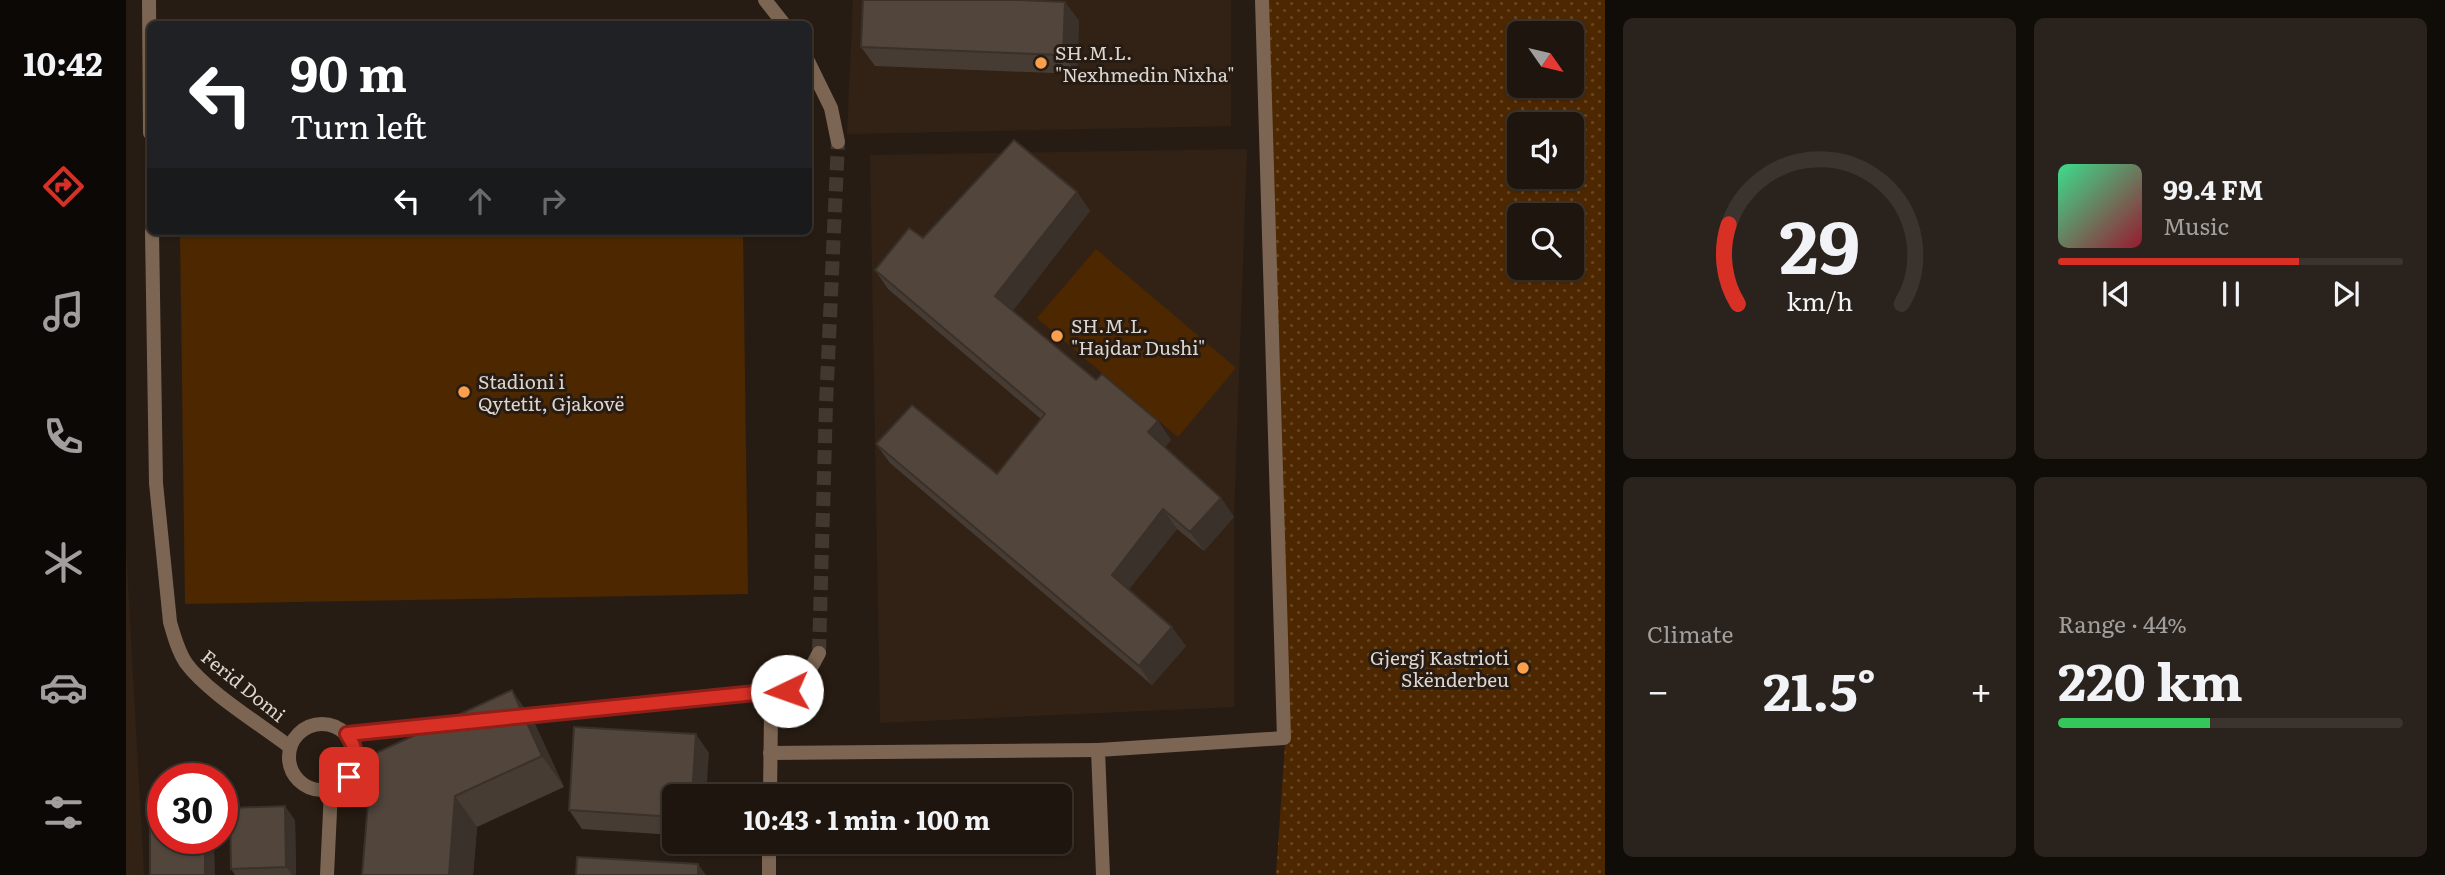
<!DOCTYPE html>
<html lang="en">
<head>
<meta charset="utf-8">
<style>
  body { margin:0; font-family:Literata,serif; background:#2a221c; color:#f1f3f6; height:100vh; display:flex; flex-direction:column; font-size:26px; white-space:nowrap }
  * { box-sizing:border-box; margin:0 }
  p { font-size:23px; color:#a09f9e }
  .icon { flex:none; width:38px; height:38px; fill:none; stroke:currentColor; stroke-width:2; stroke-linecap:round; stroke-linejoin:round }
  .map { position:relative; flex:1; overflow:hidden }
  .panel { display:flex; flex-direction:column; gap:18px; padding:18px; background:#100c08; width:840px }
  .panel>* { flex:none }
  .top-card { position:absolute; left:21px; top:21px; width:665px; height:214px; border-radius:10px; box-shadow:0 2px 5px #0004,0 0 0 2px #3b342e; background:#202124; color:#fff; overflow:hidden }
  .needle { width:46px; rotate:124deg }
  .controls { position:absolute; left:1381px; top:21px; display:grid; gap:14px }
  .controls a { display:grid; place-items:center; width:77px; height:77px; border-radius:10px; background:#1d150e; box-shadow:0 2px 5px #0004,0 0 0 2px #3b342e; font-size:35px }
  .speed { position:absolute; left:21px; top:763px; display:flex; gap:14px; font-size:35px; font-weight:700; text-align:center }
  .speed>* { display:grid; place-content:center; width:91px; height:91px; border-radius:50%; background:#1d150e; box-shadow:0 2px 5px #0004,0 0 0 2px #3b342e; line-height:1 }
  .speed .limit { border:10px solid #d22; background:#fff; color:#111 }
  .pin { position:absolute; display:grid; place-items:center; width:60px; height:60px; color:#fff; margin:-30px; border-radius:14px; box-shadow:0 4px 10px #0006 }
  .me { position:absolute; width:77px; margin:-38px; rotate:267deg; stroke-linejoin:round; filter:drop-shadow(0 0 5px #0008) }
  .turn { display:flex; align-items:center; gap:24px; height:147px; padding:0 28px; font-size:32px }
  .turn .icon { width:91px; height:91px; stroke-width:2.5 }
  .turn b { display:block; font-size:49px; line-height:60px }
  .lanes { display:flex; align-items:center; height:66px; padding:0 28px; background:#0003; justify-content:center; gap:35px; direction:ltr }
  .lanes .off { opacity:.35 }
  .big { font-size:52px; font-weight:700; line-height:1.1 }
  .panel .card { flex:1; display:flex; flex-direction:column; justify-content:center; gap:10px; min-width:0; padding:0 24px; border-radius:10px; background:#2a221c }
  .panel .dial { align-items:center; gap:0 }
  .dial svg { height:182px; overflow:visible; fill:none; stroke:#3b342e; stroke-width:7; stroke-linecap:round; text-anchor:middle }
  .dial text { fill:#f1f3f6; stroke:none }
  .song { display:flex; align-items:center; gap:21px }
  .cover { width:84px; height:84px; border-radius:10px; background:linear-gradient(135deg,hsl(150 70% 55%),hsl(350 70% 35%)) }
  .played { height:7px; border-radius:4px; background:linear-gradient(90deg,#d93025 70%,#3b342e 70%) }
  .keys { display:flex; justify-content:space-around; direction:ltr }
  .heat { display:flex; justify-content:space-between; align-items:center; font-size:38px; direction:ltr }
  .charge { height:10px; border-radius:5px; background:linear-gradient(90deg,#34c759 44%,#3b342e 0) }
  .panel .tiles { flex:1; display:grid; gap:18px; grid-template-columns:repeat(2,1fr) }
  .trip { position:absolute; left:536px; top:784px; width:410px; height:70px; border-radius:10px; background:#1d150e; box-shadow:0 2px 5px #0004,0 0 0 2px #3b342e; font-weight:700; line-height:70px; text-align:center }
  main { display:flex; flex:1; min-height:0 }
  .tabs { display:flex; flex-direction:column; width:126px; justify-content:space-around; align-items:center; background:#0c0806; color:#a09f9e }
  .tabs .icon { width:49px; height:49px }
  .tabs .active { color:#d93025 }
  .tabs b { font-size:32px; color:#f1f3f6 }
  .map>svg:first-child { display:block }
  .built { fill:#322215 }
  .grass { fill:url(#grass-dots); fill-rule:evenodd }
  .garden { fill:#4d2700 }
  .lines { fill:none; stroke-linecap:round; stroke-linejoin:round }
  .minor-tunnel { stroke:#42382f; stroke-width:14; stroke-dasharray:14 7; stroke-linecap:butt }
  .service { stroke:#7c6653; stroke-width:14 }
  .minor { stroke:#7c6653; stroke-width:14 }
  .wall { fill:#473c34 }
  .shaded-wall { fill:#39312a }
  .building { fill:#52463c; stroke:#39312a; stroke-width:2 }
  .route-casing { stroke:#8d1f18; stroke-width:18 }
  .route { stroke:#d93025; stroke-width:12 }
  .poi-dot { fill:#f99f4d; stroke:#271c13; stroke-width:2.5 }
  .labels { text-anchor:middle; dominant-baseline:central; stroke-width:6; stroke-linejoin:round; paint-order:stroke }
  .poi-label { font-size:19px; fill:#ddd6d0; stroke:#271c13; text-anchor:start }
  .street-label { font-size:19px; fill:#ddd6d0; stroke:#271c13 }
</style>
</head>
<body>
<main>
<nav class="tabs">
<b>10:42</b>
<svg class="icon active" aria-label="directions" viewBox="0 0 24 24"><path d="M12 3l9 9-9 9-9-9zM9 14v-3h6M13 9l2 2-2 2"/></svg>
<svg class="icon" aria-label="music" viewBox="0 0 24 24"><path d="M9 18V5l10-2v13"/><circle cx="6" cy="18" r="3"/><circle cx="16" cy="16" r="3"/></svg>
<svg class="icon" aria-label="phone" viewBox="0 0 24 24"><path d="M5 4h4l2 5-3 2q2 4 5 5l2-3 5 2v4C11 20 4 13 5 4z"/></svg>
<svg class="icon" aria-label="climate" viewBox="0 0 24 24"><path d="M12 3v18M4 7l16 10M4 17L20 7"/></svg>
<svg class="icon" aria-label="car" viewBox="0 0 24 24"><path d="M5 17H2v-5l4-1 3-4h7l3 4 3 1v5h-3M9 17h6M6 11h13"/><circle cx="7" cy="17" r="2"/><circle cx="17" cy="17" r="2"/></svg>
<svg class="icon" aria-label="filters" viewBox="0 0 24 24"><path d="M4 7h16M4 17h16"/><circle cx="9" cy="7" r="2"/><circle cx="15" cy="17" r="2"/></svg>
</nav>
<div class="map">
<svg width="1479" height="875" viewBox="0 0 1479 875">
  <defs>
    <pattern id="grass-dots" width="8" height="8" patternUnits="userSpaceOnUse" patternTransform="scale(1.75)"><rect width="8" height="8" fill="#4d2700"/><path d="M2 2h.1M6 6h.1" fill="none" stroke="#664624" stroke-width="1.8" stroke-linecap="round"/></pattern>
  </defs>
  <rect width="100%" height="100%" fill="#271c13"/>
  <g class="built">
    <polygon points="727,0 1105,0 1105,126 721,134"/>
    <polygon points="1121,149 1108,517 1108,707 754,723 744,155"/>
    <polygon points="0,547 18,875 0,875"/>
  </g>
  <path class="grass" d="M1142 0H1479V875H1150L1161 716ZM1393 33H1446V86H1393ZM1393 124H1446V177H1393ZM1393 215H1446V268H1393Z"/>
  <g class="garden">
    <polygon points="54,231 617,231 622,594 59,604"/>
    <polygon points="970,249 1110,368 1052,437 911,318"/>
  </g>
  <g class="lines">
    <polyline class="minor-tunnel" points="693,653 700,404 712,142"/>
    <g class="service">
      <polyline points="644,753 972,750"/>
      <polyline points="977,875 972,750 1158,738 1136,0"/>
    </g>
    <g class="minor">
      <polyline points="23,0 24,133"/>
      <polyline points="639,0 658,24"/>
      <polyline points="682,61 705,108 712,142"/>
      <path d="M26 231 30 483 44 622C48 636 52 651 60 663 81 692 134 724 164 747"/>
      <path d="M638 698C670 689 678 683 693 653"/>
      <polyline points="386,717 630,693 638,698 645,714 644,796"/>
      <circle cx="196" cy="757" r="33"/>
      <polyline points="221,734 328,723"/>
      <polyline points="643,842 643,875"/>
      <polyline points="201,875 205,790"/>
    </g>
  </g>
  <g class="wall">
    <polygon points="939,2 953,21 951,74 749,66 735,47"/>
    <polygon points="951,192 964,211 886,311 970,380 1032,421 1045,440 1039,447 1095,498 1108,517 1078,551 1051,529 1003,589 1060,646 1026,685 764,463 750,444 871,474 915,419 762,289 749,270 797,238"/>
    <polygon points="408,722 438,787 351,827 347,875 236,875"/>
    <polygon points="583,753 548,796 548,835 456,829 443,810"/>
    <polygon points="169,820 170,875 109,875 105,869"/>
  </g>
  <g class="shaded-wall">
    <polygon points="939,2 953,21 951,74 937,55"/>
    <polygon points="951,192 964,211 883,316 869,296"/>
    <polygon points="1032,421 1045,440 1036,451 1022,432"/>
    <polygon points="1095,498 1108,517 1078,551 1064,532"/>
    <polygon points="1037,509 1051,529 999,594 986,575"/>
    <polygon points="1046,627 1060,646 1026,685 1013,666"/>
    <polygon points="386,690 408,722 438,787 416,756"/>
    <polygon points="570,734 583,753 580,796 566,796"/>
    <polygon points="329,796 351,827 347,875 323,875"/>
    <polygon points="159,806 169,820 170,875 166,875 160,867"/>
    <polygon points="79,838 88,838 89,875 79,875"/>
    <polygon points="572,864 580,875 572,875"/>
  </g>
  <g class="building">
    <polygon points="737,0 893,0 939,2 937,55 735,47"/>
    <polygon points="888,140 951,192 869,296 970,380 976,374 1032,421 1022,432 1095,498 1064,532 1037,509 986,575 1046,627 1013,666 750,444 786,405 871,474 919,414 749,270 783,228 797,238"/>
    <polygon points="386,690 416,756 329,796 323,875 236,875 246,755"/>
    <polygon points="448,727 570,734 566,796 548,796 548,817 443,810"/>
    <polygon points="159,806 160,867 105,869 104,808"/>
    <polygon points="24,825 37,825 37,838 79,838 79,875 24,875"/>
    <polygon points="451,857 572,864 572,875 450,875"/>
  </g>
  <g class="lines">
    <defs>
      <path id="route" d="M223 777C232 760 231 749 221 734L629 693 638 698 661 691"/>
    </defs>
    <use href="#route" class="route-casing"/>
    <use href="#route" class="route"/>
  </g>
  <g class="poi-dot">
    <circle cx="915" cy="63" r="7"/>
    <circle cx="931" cy="336" r="7"/>
    <circle cx="338" cy="392" r="7"/>
    <circle cx="1397" cy="668" r="7"/>
  </g>
  <g class="labels">
    <g class="poi-label">
      <text x="929" y="52">SH.M.L.<tspan x="929" dy="22">"Nexhmedin Nixha"</tspan></text>
      <text x="945" y="325">SH.M.L.<tspan x="945" dy="22">"Hajdar Dushi"</tspan></text>
      <text x="352" y="381">Stadioni i<tspan x="352" dy="22">Qytetit, Gjakovë</tspan></text>
      <text x="1383" y="657" text-anchor="end">Gjergj Kastrioti<tspan x="1383" dy="22">Skënderbeu</tspan></text>
    </g>
    <g class="street-label">
      <text transform="translate(118 685) rotate(39)">Ferid Domi</text>
    </g>
  </g>
</svg>
<div class="controls">
<a><svg class="needle" viewBox="-14 -14 28 28"><path d="M0-13l5 13h-10z" fill="#e53935"/><path d="M0 13l5-13h-10z" fill="#a09f9e"/></svg></a>
<a><svg class="icon" aria-label="sound" viewBox="0 0 24 24"><path d="M4 9h4l5-4v14l-5-4H4zM17 9q2 3 0 6"/></svg></a>
<a><svg class="icon" aria-label="search" viewBox="0 0 24 24"><circle cx="10" cy="10" r="6"/><path d="M15 15l6 6"/></svg></a>
</div>
<div class="speed"><div class="limit">30</div></div>
<div class="pin" style="left:223px;top:777px;background:#d93025"><svg class="icon" aria-label="arrive" viewBox="0 0 24 24"><path d="M6 21V4h12l-3 4 3 4H6"/></svg></div>
<svg class="me" style="left:661px;top:691px" viewBox="-20 -20 40 40"><circle r="19" fill="#fff"/><path d="M0-13L10 11 0 6-10 11z" fill="#d93025"/></svg>
<div class="trip">10:43 · 1 min · 100 m</div>
<div class="top-card">
<div class="turn"><svg class="icon" aria-label="left" viewBox="0 0 24 24"><path d="M17 20v-9H6M10 6l-5 5 5 5"/></svg><div><b>90 m</b>Turn left</div></div>
<div class="lanes"><svg class="icon" aria-label="left" viewBox="0 0 24 24"><path d="M17 20v-9H6M10 6l-5 5 5 5"/></svg><svg class="icon off" aria-label="ahead" viewBox="0 0 24 24"><path d="M12 20V5M6 11l6-6 6 6"/></svg><svg class="icon off" aria-label="right" viewBox="0 0 24 24"><path d="M7 20v-9h11M14 6l5 5-5 5"/></svg></div>
</div>
</div>
<section class="panel">
<div class="tiles">
<div class="card dial"><svg viewBox="0 0 100 80">
<path d="M14 69A42 42 0 1 1 86 69"/>
<path d="M14 69A42 42 0 0 1 10 34" stroke="#d93025"/>
<text x="50" y="56" font-size="32" font-weight="700">29</text>
<text x="50" y="72" font-size="11">km/h</text>
</svg></div>
<div class="card">
<div class="song"><i class="cover"></i><div><b>99.4 FM</b><p>Music</p></div></div>
<div class="played"></div>
<div class="keys"><svg class="icon" aria-label="previous" viewBox="0 0 24 24"><path d="M18 5L8 12l10 7zM5 5v14"/></svg><svg class="icon" aria-label="pause" viewBox="0 0 24 24"><path d="M8 5v14M16 5v14"/></svg><svg class="icon" aria-label="next" viewBox="0 0 24 24"><path d="M6 5l10 7-10 7zM19 5v14"/></svg></div>
</div>
<div class="card"><p>Climate</p>
<div class="heat"><a>−</a><b class="big">21.5°</b><a>+</a></div>
</div>
<div class="card"><p>Range · 44%</p><b class="big">220 km</b><div class="charge"></div></div>
</div>
</section>
</main>
</body>
</html>
